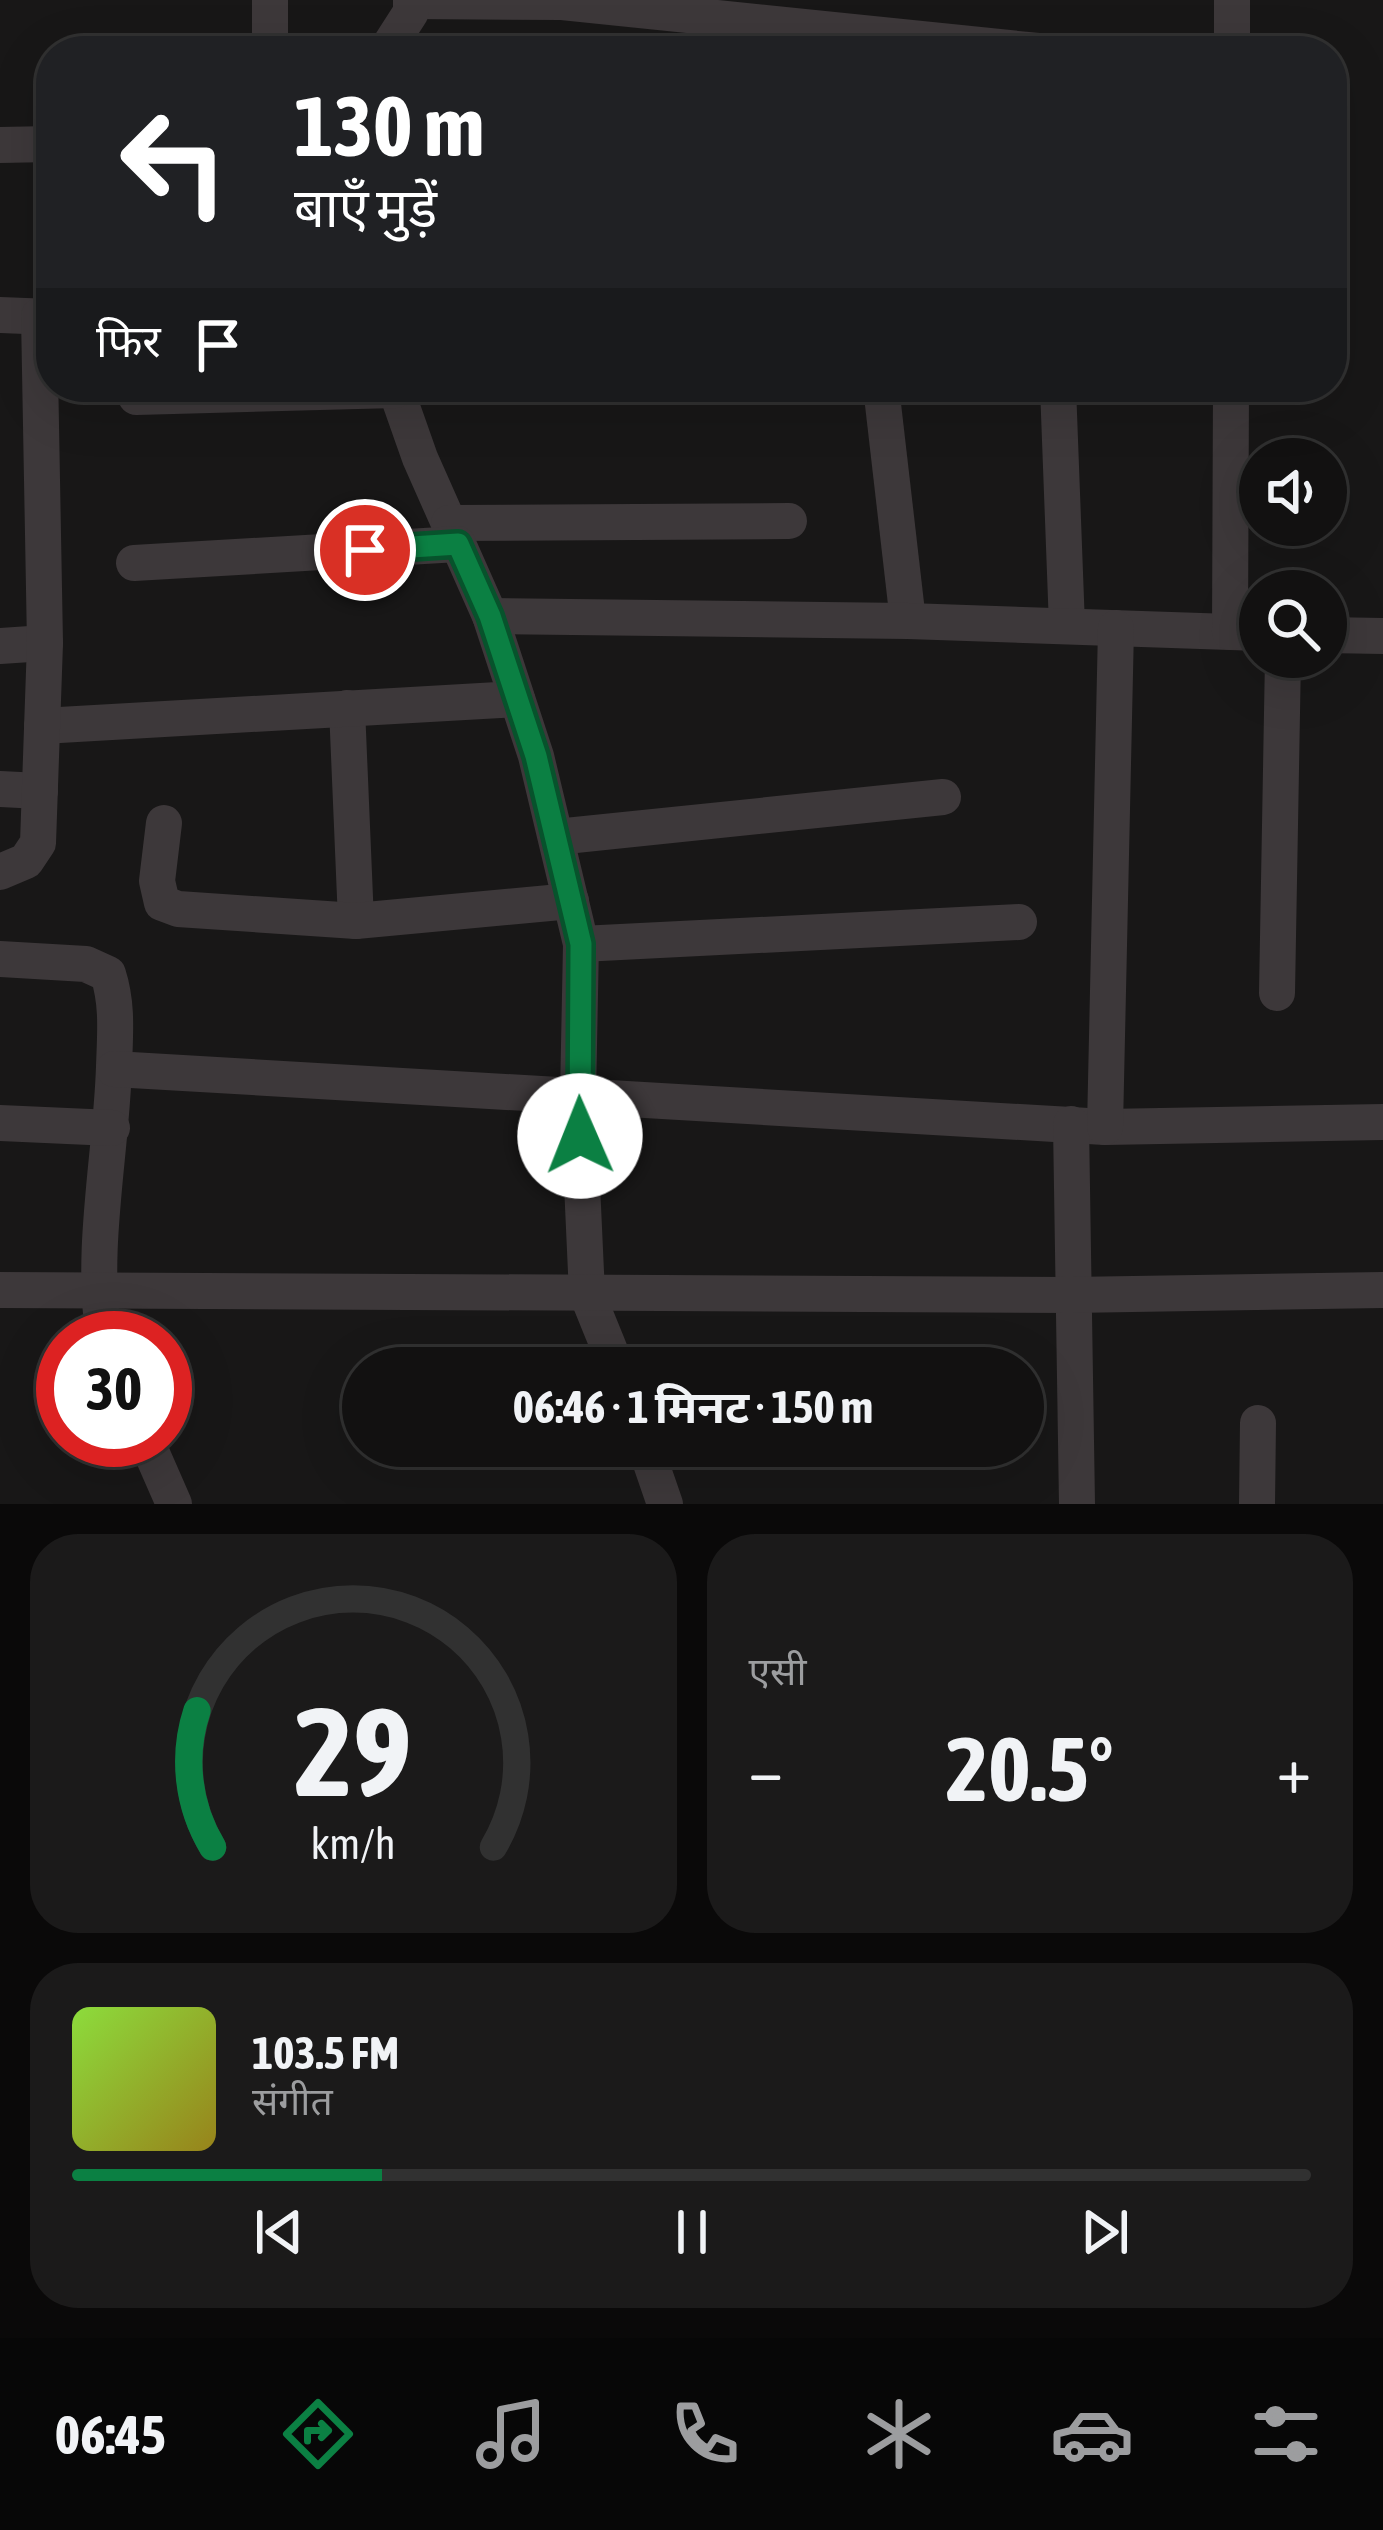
<!DOCTYPE html>
<html lang="hi">
<head>
<meta charset="utf-8">
<style>
  body { margin:0; font-family:"Asap Condensed","Noto Sans Devanagari",sans-serif; background:#1b1a1a; color:#f1f3f6; height:100vh; display:flex; flex-direction:column; font-size:45px; white-space:nowrap }
  * { box-sizing:border-box; margin:0 }
  p { font-size:39px; color:#9c9d9f }
  .icon { flex:none; width:66px; height:66px; fill:none; stroke:currentColor; stroke-width:2; stroke-linecap:round; stroke-linejoin:round }
  .map { position:relative; height:1504px; overflow:hidden }
  .side { display:flex; flex-direction:column; gap:30px; padding:30px; background:#0a0909; flex:1 }
  .side>* { flex:none }
  .guide { position:absolute; left:36px; top:36px; width:1311px; height:366px; border-radius:48px; box-shadow:0 12px 48px #0002,0 0 0 3px #313131; background:#202124; color:#fff; overflow:hidden }
  .buttons { position:absolute; left:1239px; top:438px; display:grid; gap:24px }
  .buttons a { display:grid; place-items:center; width:108px; height:108px; border-radius:50%; background:#121111; box-shadow:0 12px 48px #0002,0 0 0 3px #313131; font-size:60px }
  .speed { position:absolute; left:36px; top:1311px; display:flex; gap:24px; font-size:60px; font-weight:700; text-align:center }
  .speed>* { display:grid; place-content:center; width:156px; height:156px; border-radius:50%; background:#121111; box-shadow:0 12px 48px #0002,0 0 0 3px #313131; line-height:1 }
  .speed .limit { border:18px solid #d22; background:#fff; color:#111 }
  .pin { position:absolute; display:grid; place-items:center; width:102px; height:102px; color:#fff; margin:-51px; border:6px solid #fff; border-radius:50%; box-shadow:0 3px 12px #0007 }
  .me { position:absolute; width:132px; margin:-66px; rotate:359deg; stroke-linejoin:round; filter:drop-shadow(0 0 9px #0008) }
  .turn { display:flex; align-items:center; gap:42px; height:252px; padding:0 60px; font-size:54px }
  .turn .icon { width:156px; height:156px; stroke-width:2.5 }
  .turn b { display:block; font-size:84px; line-height:102px }
  .then { display:flex; align-items:center; height:114px; padding:0 60px; background:#0003; gap:24px; font-size:45px }
  .big { font-size:90px; font-weight:700; line-height:1.1 }
  .side .widget { flex:1; display:flex; flex-direction:column; justify-content:center; gap:18px; min-width:0; padding:0 42px; border-radius:48px; background:#1b1a1a }
  .side .dial { align-items:center; gap:0 }
  .dial svg { height:312px; overflow:visible; fill:none; stroke:#313131; stroke-width:7; stroke-linecap:round; text-anchor:middle }
  .dial text { fill:#f1f3f6; stroke:none }
  .song { display:flex; align-items:center; gap:36px }
  .cover { width:144px; height:144px; border-radius:18px; background:linear-gradient(135deg,hsl(90 70% 55%),hsl(50 70% 35%)) }
  .played { height:12px; border-radius:6px; background:linear-gradient(90deg,#0b8043 25%,#313131 25%) }
  .keys { display:flex; justify-content:space-around; direction:ltr }
  .heat { display:flex; justify-content:space-between; align-items:center; font-size:66px; direction:ltr }
  .side .tiles { flex:1; display:grid; gap:30px; grid-template-columns:1fr 1fr }
  .widget:last-child { grid-column:span 2 }
  .trip { position:absolute; left:342px; top:1347px; width:702px; height:120px; border-radius:60px; background:#121111; box-shadow:0 12px 48px #0002,0 0 0 3px #313131; font-weight:700; line-height:120px; text-align:center }
  .menu { display:flex; height:192px; justify-content:space-around; align-items:center; background:#070707; color:#9c9d9f }
  .menu .icon { width:84px; height:84px }
  .menu .active { color:#0b8043 }
  .menu b { font-size:54px; color:#f1f3f6 }
  .map>svg:first-child { display:block }
  .lines { fill:none; stroke-linecap:round; stroke-linejoin:round }
  .minor { stroke:#3d383a; stroke-width:36 }
  .route-casing { stroke:#07532c; stroke-width:30 }
  .route { stroke:#0b8043; stroke-width:21 }
</style>
</head>
<body>
<div class="map">
<svg width="1383" height="1504" viewBox="0 0 1383 1504">
  <rect width="100%" height="100%" fill="#181717"/>
  <g class="lines">
    <g class="minor">
      <polyline points="411,1 562,2 1038,51"/>
      <polyline points="270,42 270,0"/>
      <polyline points="386,51 411,12 411,0"/>
      <polyline points="1232,51 1232,0"/>
      <polyline points="0,145 51,144"/>
      <polyline points="0,315 51,317"/>
      <polyline points="395,387 420,458 490,616 536,756 581,944 578,1096 587,1294 617,1368"/>
      <polyline points="881,387 908,621"/>
      <polyline points="1058,387 1067,626"/>
      <polyline points="136,397 396,390"/>
      <polyline points="449,523 789,521"/>
      <polyline points="134,563 458,544"/>
      <polyline points="490,616 908,621 1260,633"/>
      <polyline points="1230,632 1231,387"/>
      <polyline points="1326,635 1383,636"/>
      <polyline points="0,646 45,643"/>
      <polyline points="347,708 356,921"/>
      <polyline points="42,726 517,699"/>
      <polyline points="0,789 40,791"/>
      <polyline points="164,823 157,881 162,903 178,909 356,921 571,901"/>
      <polyline points="556,837 943,797"/>
      <polyline points="0,872 26,861 38,843 45,643 39,316"/>
      <polyline points="581,944 1019,922"/>
      <path d="M0 959 86 964 108 974C118 1005 115 1034 114 1067 111 1157 90 1249 104 1338"/>
      <polyline points="1277,993 1283,657"/>
      <polyline points="114,1069 1105,1127 1383,1122"/>
      <polyline points="0,1123 112,1128"/>
      <polyline points="1071,1124 1077,1504"/>
      <polyline points="1105,1127 1116,628"/>
      <polyline points="0,1290 1071,1295 1383,1290"/>
      <polyline points="146,1440 174,1504"/>
      <polyline points="645,1446 665,1504"/>
      <polyline points="1257,1504 1258,1423"/>
    </g>
  </g>
  <g class="lines">
    <defs>
      <polyline id="route" points="365,550 458,544 490,616 536,756 581,944 580,1136"/>
    </defs>
    <use href="#route" class="route-casing"/>
    <use href="#route" class="route"/>
  </g>
</svg>
<div class="buttons">
<a><svg class="icon" aria-label="sound" viewBox="0 0 24 24"><path d="M4 9h4l5-4v14l-5-4H4zM17 9q2 3 0 6"/></svg></a>
<a><svg class="icon" aria-label="search" viewBox="0 0 24 24"><circle cx="10" cy="10" r="6"/><path d="M15 15l6 6"/></svg></a>
</div>
<div class="speed"><div class="limit">30</div></div>
<div class="pin" style="left:365px;top:550px;background:#d93025"><svg class="icon" aria-label="arrive" viewBox="0 0 24 24"><path d="M6 21V4h12l-3 4 3 4H6"/></svg></div>
<svg class="me" style="left:580px;top:1136px" viewBox="-20 -20 40 40"><circle r="19" fill="#fff"/><path d="M0-13L10 11 0 6-10 11z" fill="#0b8043"/></svg>
<div class="trip">06:46 · 1 मिनट · 150 m</div>
<div class="guide">
<div class="turn"><svg class="icon" aria-label="left" viewBox="0 0 24 24"><path d="M17 20v-9H6M10 6l-5 5 5 5"/></svg><div><b>130 m</b>बाएँ मुड़ें</div></div>
<div class="then">फिर<svg class="icon" aria-label="arrive" viewBox="0 0 24 24"><path d="M6 21V4h12l-3 4 3 4H6"/></svg></div>
</div>
</div>
<section class="side">
<div class="tiles">
<div class="widget dial"><svg viewBox="0 0 100 80">
<path d="M14 69A42 42 0 1 1 86 69"/>
<path d="M14 69A42 42 0 0 1 10 34" stroke="#0b8043"/>
<text x="50" y="56" font-size="32" font-weight="700">29</text>
<text x="50" y="72" font-size="11">km/h</text>
</svg></div>
<div class="widget"><p>एसी</p>
<div class="heat"><a>−</a><b class="big">20.5°</b><a>+</a></div>
</div>
<div class="widget">
<div class="song"><i class="cover"></i><div><b>103.5 FM</b><p>संगीत</p></div></div>
<div class="played"></div>
<div class="keys"><svg class="icon" aria-label="previous" viewBox="0 0 24 24"><path d="M18 5L8 12l10 7zM5 5v14"/></svg><svg class="icon" aria-label="pause" viewBox="0 0 24 24"><path d="M8 5v14M16 5v14"/></svg><svg class="icon" aria-label="next" viewBox="0 0 24 24"><path d="M6 5l10 7-10 7zM19 5v14"/></svg></div>
</div>
</div>
</section>
<nav class="menu">
<b>06:45</b>
<svg class="icon active" aria-label="directions" viewBox="0 0 24 24"><path d="M12 3l9 9-9 9-9-9zM9 14v-3h6M13 9l2 2-2 2"/></svg>
<svg class="icon" aria-label="music" viewBox="0 0 24 24"><path d="M9 18V5l10-2v13"/><circle cx="6" cy="18" r="3"/><circle cx="16" cy="16" r="3"/></svg>
<svg class="icon" aria-label="phone" viewBox="0 0 24 24"><path d="M5 4h4l2 5-3 2q2 4 5 5l2-3 5 2v4C11 20 4 13 5 4z"/></svg>
<svg class="icon" aria-label="climate" viewBox="0 0 24 24"><path d="M12 3v18M4 7l16 10M4 17L20 7"/></svg>
<svg class="icon" aria-label="car" viewBox="0 0 24 24"><path d="M5 17H2v-5l4-1 3-4h7l3 4 3 1v5h-3M9 17h6M6 11h13"/><circle cx="7" cy="17" r="2"/><circle cx="17" cy="17" r="2"/></svg>
<svg class="icon" aria-label="filters" viewBox="0 0 24 24"><path d="M4 7h16M4 17h16"/><circle cx="9" cy="7" r="2"/><circle cx="15" cy="17" r="2"/></svg>
</nav>
</body>
</html>
